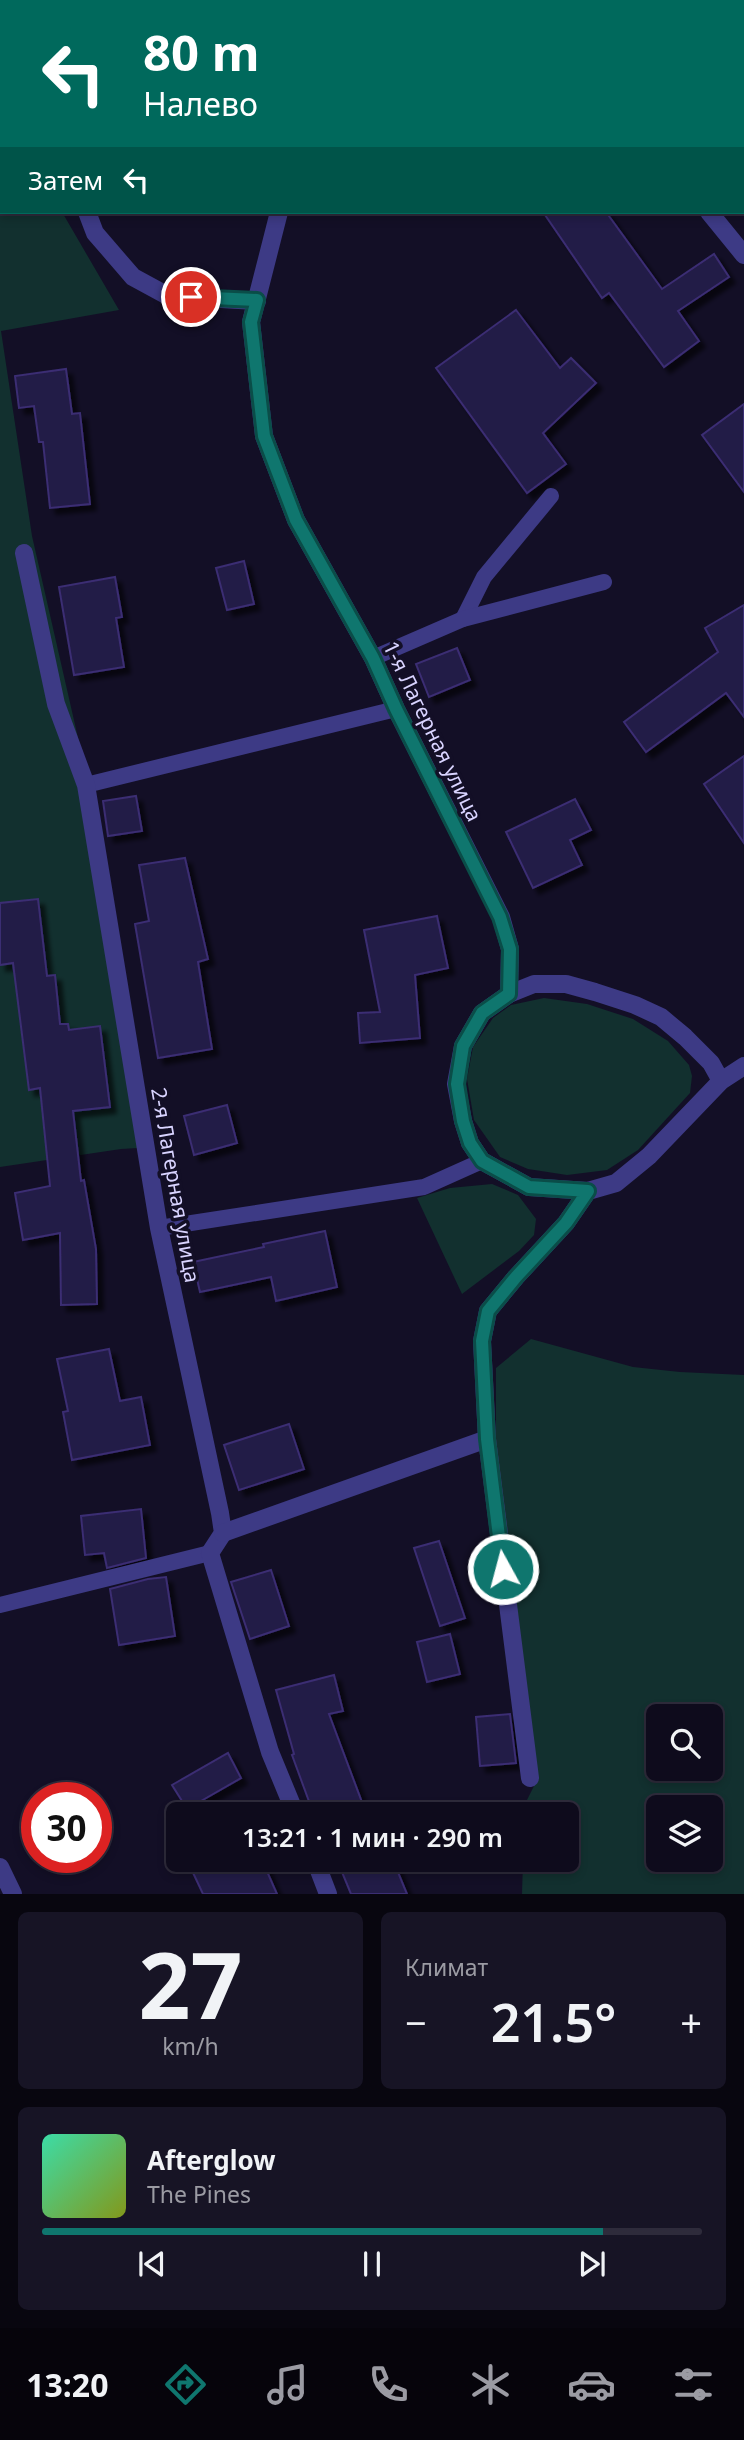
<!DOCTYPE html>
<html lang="ru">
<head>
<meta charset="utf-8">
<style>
  body { margin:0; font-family:"Noto Sans",sans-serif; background:#171425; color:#f1f3f6; height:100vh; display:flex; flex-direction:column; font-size:26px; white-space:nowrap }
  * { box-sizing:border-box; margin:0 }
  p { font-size:23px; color:#9b9ba3 }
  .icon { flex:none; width:38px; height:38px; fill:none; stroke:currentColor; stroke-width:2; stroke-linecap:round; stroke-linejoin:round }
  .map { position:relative; height:1894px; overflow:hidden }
  .details { display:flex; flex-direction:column; gap:18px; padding:18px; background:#08060f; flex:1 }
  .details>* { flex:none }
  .banner { position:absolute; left:0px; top:0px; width:746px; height:214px; box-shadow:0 4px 10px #0003,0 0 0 2px #2e2b3b; background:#00695c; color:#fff; overflow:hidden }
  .tools { position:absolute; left:646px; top:1704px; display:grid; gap:14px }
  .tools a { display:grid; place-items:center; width:77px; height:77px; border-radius:10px; background:#0e0b1c; box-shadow:0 4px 10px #0003,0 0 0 2px #2e2b3b; font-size:35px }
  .speed { position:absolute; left:21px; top:1782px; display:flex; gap:14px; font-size:35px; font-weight:700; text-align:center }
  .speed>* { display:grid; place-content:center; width:91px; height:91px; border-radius:50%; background:#0e0b1c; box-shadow:0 4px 10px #0003,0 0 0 2px #2e2b3b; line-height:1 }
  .speed .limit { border:10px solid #d22; background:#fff; color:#111 }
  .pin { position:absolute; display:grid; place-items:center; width:60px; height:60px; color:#fff; margin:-30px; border:4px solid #fff; border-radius:50%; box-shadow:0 2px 7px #0007 }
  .me { position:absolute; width:77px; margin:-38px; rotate:353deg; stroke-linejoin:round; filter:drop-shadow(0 0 5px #0008) }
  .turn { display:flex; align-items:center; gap:24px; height:147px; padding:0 28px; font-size:32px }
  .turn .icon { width:91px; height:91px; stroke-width:2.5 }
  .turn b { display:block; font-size:49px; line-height:60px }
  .then { display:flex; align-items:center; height:66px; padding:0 28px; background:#0003; gap:14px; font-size:26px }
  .big { font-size:52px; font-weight:600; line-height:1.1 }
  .details .tile { flex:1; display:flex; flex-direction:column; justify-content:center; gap:10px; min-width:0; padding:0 24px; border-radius:10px; background:#171425 }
  .details .dial { align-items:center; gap:0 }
  .dial b { font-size:91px; line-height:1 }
  .song { display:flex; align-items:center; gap:21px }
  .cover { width:84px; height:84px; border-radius:10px; background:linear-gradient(135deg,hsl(160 70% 55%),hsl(70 70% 35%)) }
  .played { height:7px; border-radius:4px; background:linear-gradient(90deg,#0f766e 85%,#2e2b3b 85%) }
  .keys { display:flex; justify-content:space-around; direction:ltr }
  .heat { display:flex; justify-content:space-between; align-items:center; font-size:38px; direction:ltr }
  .details .tiles { flex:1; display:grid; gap:18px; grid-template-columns:1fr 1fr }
  .tile:last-child { grid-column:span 2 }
  .trip { position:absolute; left:166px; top:1802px; width:413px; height:70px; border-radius:10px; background:#0e0b1c; box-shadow:0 4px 10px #0003,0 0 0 2px #2e2b3b; font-weight:600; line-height:70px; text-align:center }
  .tabs { display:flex; height:112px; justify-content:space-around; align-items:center; background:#06040b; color:#9b9ba3 }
  .tabs .icon { width:49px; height:49px }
  .tabs .current { color:#0f766e }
  .tabs b { font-size:32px; color:#f1f3f6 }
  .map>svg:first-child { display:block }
  .green { fill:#12302f; fill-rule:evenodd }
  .building { fill:#241b47; stroke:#3b2d73; stroke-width:2; filter:url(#shadow) }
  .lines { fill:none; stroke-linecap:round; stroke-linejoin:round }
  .lane { stroke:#3d3a85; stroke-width:16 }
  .street { stroke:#3d3a85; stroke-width:18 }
  .route-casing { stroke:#0a4d48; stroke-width:18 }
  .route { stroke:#0f766e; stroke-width:12 }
  .labels { text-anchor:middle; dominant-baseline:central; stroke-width:7; stroke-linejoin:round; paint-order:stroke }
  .street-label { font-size:21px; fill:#d9d4ff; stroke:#130f26 }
</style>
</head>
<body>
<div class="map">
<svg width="744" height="1894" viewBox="0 0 744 1894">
  <defs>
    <filter id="shadow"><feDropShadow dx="6" dy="6" stdDeviation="2" flood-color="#0009"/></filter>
  </defs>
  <rect width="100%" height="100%" fill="#130f26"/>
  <g class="green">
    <polygon points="0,0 16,2 2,2 2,212 62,212 119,310 1,331 32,536 89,786 154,1147 121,1149 0,1167"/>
    <polygon points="544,998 587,1004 633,1019 668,1041 689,1065 692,1076 690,1093 638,1150 607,1170 567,1175 528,1169 500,1157 474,1120 467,1079 473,1047 493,1018 511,1005"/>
    <polygon points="492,1184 518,1195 536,1219 534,1235 519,1251 462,1294 417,1198 450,1188"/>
    <path d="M531 1339 633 1367 680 1372 744 1375V1894H522L523 1860H567V1815H526V1802L537 1780 496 1442V1368ZM658 1717H710V1769H658ZM658 1808H710V1860H658Z"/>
  </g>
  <g class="building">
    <polygon points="543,212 606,212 662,289 714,254 729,277 678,311 699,341 664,367 609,293 602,298"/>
    <polygon points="516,310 560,368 571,358 596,383 543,433 566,464 527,493 436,368"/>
    <polygon points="66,369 72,414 80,413 90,504 50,508 43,442 39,442 34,406 19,408 15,376"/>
    <polygon points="744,404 744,492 702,435"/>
    <polygon points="244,561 254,604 227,610 216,568"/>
    <polygon points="115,577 122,617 116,618 124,667 74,675 59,587"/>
    <polygon points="744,605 744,717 726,693 646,752 624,722 718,652 705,628"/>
    <polygon points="457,648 470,680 429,697 416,664"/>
    <polygon points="744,756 744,843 704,784"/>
    <polygon points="136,796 142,831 108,836 103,801"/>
    <polygon points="575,799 591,830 570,840 582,865 533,888 506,832"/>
    <polygon points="185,858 208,959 198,962 212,1049 158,1058 135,924 149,921 139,865"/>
    <polygon points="38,899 47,976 55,975 60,1024 68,1024 69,1030 100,1026 110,1107 73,1111 81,1181 84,1180 96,1249 97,1304 61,1305 60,1233 23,1240 15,1193 50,1186 40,1088 29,1090 13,963 0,965 0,903"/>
    <polygon points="437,916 448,968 415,975 420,1038 360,1043 358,1013 380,1012 364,930"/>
    <polygon points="227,1105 237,1143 194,1155 184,1116"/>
    <polygon points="325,1231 337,1287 276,1301 271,1277 200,1292 193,1262 264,1247 263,1244"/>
    <polygon points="109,1349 120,1401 141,1397 150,1445 72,1460 63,1412 68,1411 57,1359"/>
    <polygon points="289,1424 304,1469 239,1490 224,1445"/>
    <polygon points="141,1509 146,1558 107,1568 104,1553 85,1555 81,1516"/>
    <polygon points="439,1541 465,1618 440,1626 414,1548"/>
    <polygon points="271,1570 289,1626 250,1639 231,1582"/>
    <polygon points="166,1577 175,1636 119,1645 110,1589 148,1579"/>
    <polygon points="450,1634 460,1674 427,1682 417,1642"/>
    <polygon points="334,1675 343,1711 329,1714 363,1805 335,1815 314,1815 292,1755 294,1754 276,1690"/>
    <polygon points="510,1714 516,1763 480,1766 476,1717"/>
    <polygon points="228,1753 241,1778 187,1809 172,1785"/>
    <polygon points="187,1860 262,1860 277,1894 203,1894"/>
    <polygon points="337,1860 393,1860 407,1894 351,1894"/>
  </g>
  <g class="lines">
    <g class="lane">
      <polyline points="463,619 484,577 551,496"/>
      <polyline points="373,658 463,619 604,582"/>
      <polyline points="86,785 396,709"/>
      <polyline points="159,1228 424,1187 482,1161"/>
      <polyline points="0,1605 210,1553"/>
    </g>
    <g class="street">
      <polyline points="30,0 31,2"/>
      <polyline points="515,0 518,2"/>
      <polyline points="386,2 389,0"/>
      <polyline points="87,212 95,233 133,277 168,296 257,301"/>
      <polyline points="279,212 251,322 264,436 296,520 373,658 396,709 501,917 510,949 509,994"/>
      <polyline points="709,212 744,255"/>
      <polyline points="24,553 56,704 86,785 159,1228 220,1513 223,1533 210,1553 270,1752 296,1815"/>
      <polyline points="721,1081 711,1063 685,1037 661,1017 635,1005 595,992 566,984 534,984 509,994 482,1013 463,1046 456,1084 463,1121 470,1143 482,1161 529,1187 588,1191 616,1183 649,1156 721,1081 744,1066"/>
      <polyline points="223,1533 487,1439"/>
      <polyline points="530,1778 487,1439 482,1341 488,1311 516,1277 566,1223 588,1191"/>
      <polyline points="315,1860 328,1894"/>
      <polyline points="0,1867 13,1894"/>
    </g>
  </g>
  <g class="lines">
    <defs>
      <polyline id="route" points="191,297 257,300 251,322 264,436 296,520 373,658 396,709 500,917 510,949 509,994 482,1013 463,1046 457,1084 463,1121 470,1143 482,1161 529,1187 588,1191 566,1223 516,1277 488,1311 482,1341 487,1439 503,1569"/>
    </defs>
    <use href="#route" class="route-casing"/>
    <use href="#route" class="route"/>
  </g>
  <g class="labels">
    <g class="street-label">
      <text transform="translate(433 731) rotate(64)">1-я Лагерная улица</text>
      <text transform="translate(176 1185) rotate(80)">2-я Лагерная улица</text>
    </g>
  </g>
</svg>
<div class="tools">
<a><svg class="icon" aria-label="search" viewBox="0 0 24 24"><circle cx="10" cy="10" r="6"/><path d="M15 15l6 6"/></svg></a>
<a><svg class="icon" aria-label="layers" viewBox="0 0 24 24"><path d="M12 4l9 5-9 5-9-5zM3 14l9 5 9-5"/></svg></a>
</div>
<div class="speed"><div class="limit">30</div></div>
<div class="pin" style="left:191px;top:297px;background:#d93025"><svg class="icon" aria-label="arrive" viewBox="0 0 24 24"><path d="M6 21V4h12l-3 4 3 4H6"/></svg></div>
<svg class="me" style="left:503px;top:1569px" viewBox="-20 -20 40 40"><circle r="17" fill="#0f766e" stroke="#fff" stroke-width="3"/><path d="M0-11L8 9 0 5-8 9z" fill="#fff"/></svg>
<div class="trip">13:21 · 1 мин · 290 m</div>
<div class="banner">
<div class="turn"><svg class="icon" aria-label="left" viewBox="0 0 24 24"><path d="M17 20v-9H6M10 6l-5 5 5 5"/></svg><div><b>80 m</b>Налево</div></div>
<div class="then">Затем<svg class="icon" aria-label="left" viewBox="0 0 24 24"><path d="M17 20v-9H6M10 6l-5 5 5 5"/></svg></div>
</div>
</div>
<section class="details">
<div class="tiles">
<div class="tile dial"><b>27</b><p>km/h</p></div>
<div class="tile"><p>Климат</p>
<div class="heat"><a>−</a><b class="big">21.5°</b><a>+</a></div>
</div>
<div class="tile">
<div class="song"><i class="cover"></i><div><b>Afterglow</b><p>The Pines</p></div></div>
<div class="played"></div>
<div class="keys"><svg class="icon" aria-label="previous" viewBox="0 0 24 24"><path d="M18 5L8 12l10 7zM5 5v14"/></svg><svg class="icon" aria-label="pause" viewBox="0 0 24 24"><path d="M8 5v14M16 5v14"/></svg><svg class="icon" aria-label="next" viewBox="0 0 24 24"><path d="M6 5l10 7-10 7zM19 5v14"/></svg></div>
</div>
</div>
</section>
<nav class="tabs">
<b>13:20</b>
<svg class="icon current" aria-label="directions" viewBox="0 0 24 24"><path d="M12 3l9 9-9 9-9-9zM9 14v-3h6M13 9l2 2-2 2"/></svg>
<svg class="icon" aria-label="music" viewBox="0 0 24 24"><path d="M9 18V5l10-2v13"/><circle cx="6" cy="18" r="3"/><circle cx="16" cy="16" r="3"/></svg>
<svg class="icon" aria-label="phone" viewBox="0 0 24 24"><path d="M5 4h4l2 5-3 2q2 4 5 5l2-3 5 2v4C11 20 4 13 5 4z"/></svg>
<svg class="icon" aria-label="climate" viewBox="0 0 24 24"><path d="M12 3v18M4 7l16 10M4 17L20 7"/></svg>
<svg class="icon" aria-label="car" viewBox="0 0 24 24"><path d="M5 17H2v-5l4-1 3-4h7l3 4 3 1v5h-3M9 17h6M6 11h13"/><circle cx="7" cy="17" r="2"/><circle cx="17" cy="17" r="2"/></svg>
<svg class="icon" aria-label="filters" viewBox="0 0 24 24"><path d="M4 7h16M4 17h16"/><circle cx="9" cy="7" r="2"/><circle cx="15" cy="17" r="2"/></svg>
</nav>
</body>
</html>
